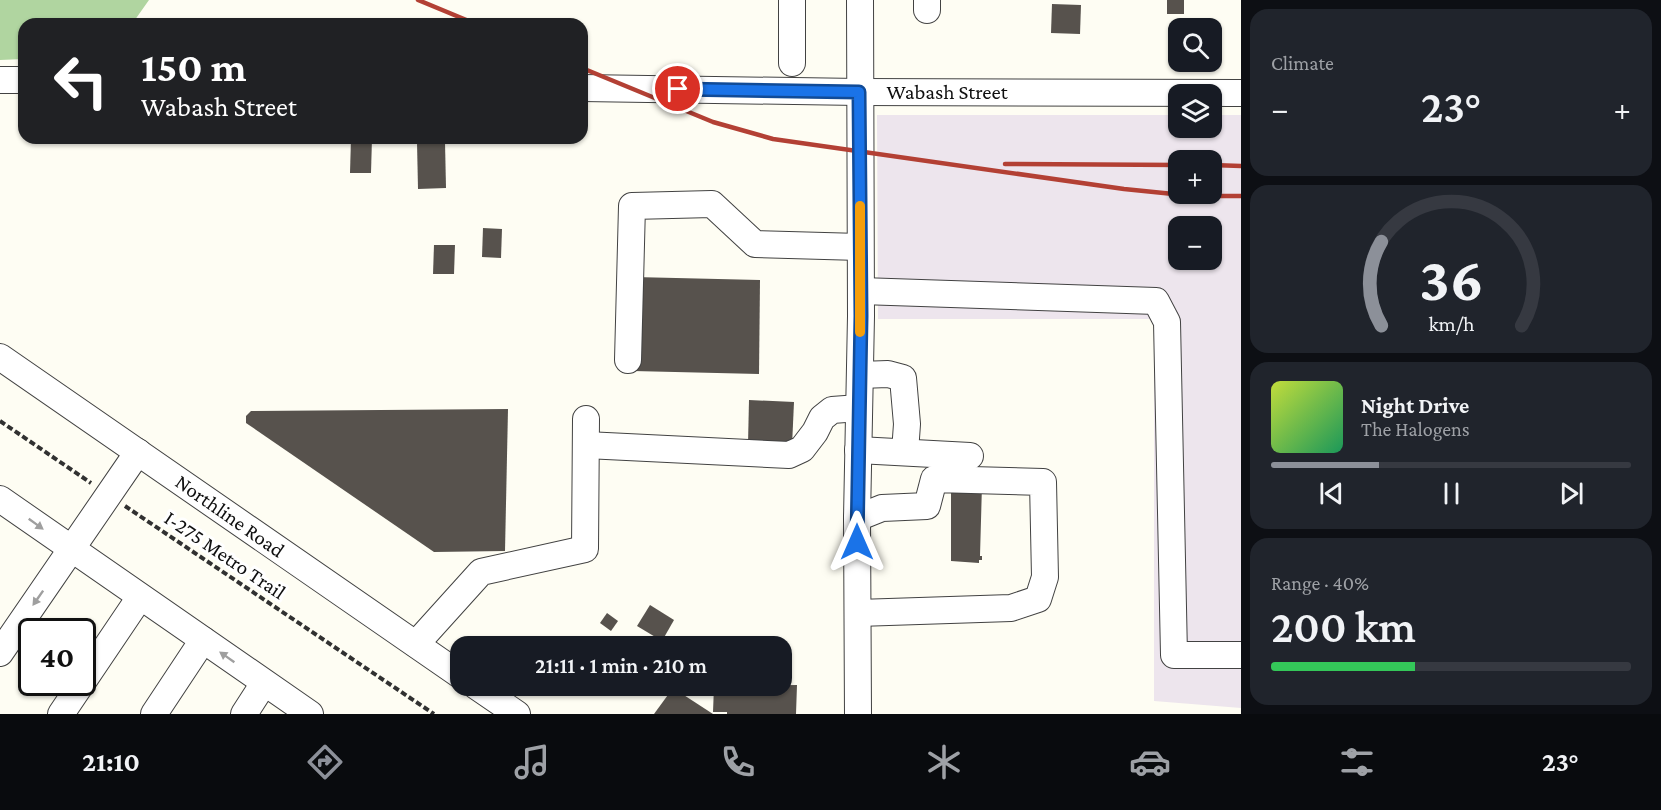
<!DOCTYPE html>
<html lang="en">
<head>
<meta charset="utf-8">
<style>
  body { margin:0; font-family:"Crimson Pro",serif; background:#20242c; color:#f1f3f6; height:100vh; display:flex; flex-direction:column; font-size:22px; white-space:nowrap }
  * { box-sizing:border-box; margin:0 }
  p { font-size:20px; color:#9ea1a6 }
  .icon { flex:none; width:33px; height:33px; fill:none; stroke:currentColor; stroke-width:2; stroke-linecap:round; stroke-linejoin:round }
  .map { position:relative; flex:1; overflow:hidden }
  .side { display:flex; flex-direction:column; gap:9px; padding:9px; background:#0d0f14; width:420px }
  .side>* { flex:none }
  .guide { position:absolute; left:18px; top:18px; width:570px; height:126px; border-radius:18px; box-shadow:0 2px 4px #0004; background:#202124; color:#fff; overflow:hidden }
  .controls { position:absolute; left:1168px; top:18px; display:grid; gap:12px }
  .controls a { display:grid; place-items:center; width:54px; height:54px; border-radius:12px; background:#171b24; box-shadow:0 2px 4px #0004; font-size:30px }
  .speed { position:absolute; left:18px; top:618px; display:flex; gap:12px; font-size:30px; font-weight:700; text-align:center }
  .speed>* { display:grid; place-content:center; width:78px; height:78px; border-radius:50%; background:#171b24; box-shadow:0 2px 4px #0004; line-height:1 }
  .speed .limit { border:3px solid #111; border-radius:9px; background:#fff; color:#111 }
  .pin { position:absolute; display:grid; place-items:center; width:51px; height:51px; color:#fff; margin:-26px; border:3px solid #fff; border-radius:50%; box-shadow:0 2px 6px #0007 }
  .me { position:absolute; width:66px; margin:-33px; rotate:0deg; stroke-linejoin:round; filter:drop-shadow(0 0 4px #0008) }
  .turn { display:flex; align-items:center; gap:21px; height:126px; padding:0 24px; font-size:27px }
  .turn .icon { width:78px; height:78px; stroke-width:2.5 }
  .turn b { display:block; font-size:42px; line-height:51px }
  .big { font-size:45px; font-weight:600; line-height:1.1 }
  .side .tile { flex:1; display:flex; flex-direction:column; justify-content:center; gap:9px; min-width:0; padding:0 21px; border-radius:18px; background:#20242c }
  .side .dial { align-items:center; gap:0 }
  .dial svg { height:156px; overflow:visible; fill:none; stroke:#363941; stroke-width:7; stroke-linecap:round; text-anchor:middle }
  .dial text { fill:#f1f3f6; stroke:none }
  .song { display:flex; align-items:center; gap:18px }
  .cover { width:72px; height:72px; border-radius:9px; background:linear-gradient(135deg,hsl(70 70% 55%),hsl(150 70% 35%)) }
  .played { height:6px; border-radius:3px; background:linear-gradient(90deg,#8c9099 30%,#363941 30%) }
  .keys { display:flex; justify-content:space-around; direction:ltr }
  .heat { display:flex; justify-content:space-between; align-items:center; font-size:33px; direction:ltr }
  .charge { height:9px; border-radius:4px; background:linear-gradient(90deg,#34c759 40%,#363941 0) }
  .trip { position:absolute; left:450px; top:636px; width:342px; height:60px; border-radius:18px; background:#171b24; box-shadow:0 2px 4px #0004; font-weight:600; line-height:60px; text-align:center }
  .tabs { display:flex; height:96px; justify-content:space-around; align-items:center; background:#090b0e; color:#9ea1a6 }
  .tabs .icon { width:42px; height:42px }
  .tabs .on { color:#8c9099 }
  .tabs b { font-size:27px; color:#f1f3f6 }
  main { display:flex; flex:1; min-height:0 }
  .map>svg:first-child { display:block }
  .industrial { fill:#ede5ed; fill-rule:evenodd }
  .forest { fill:#b0d5a0 }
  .building { fill:#57524d }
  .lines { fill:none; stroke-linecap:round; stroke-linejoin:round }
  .minor-casing { stroke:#424242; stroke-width:28 }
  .path { stroke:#313131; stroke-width:4; stroke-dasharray:6 3; stroke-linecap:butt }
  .minor { stroke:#fff; stroke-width:26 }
  .rail { stroke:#b34034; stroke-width:4.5 }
  .oneway { fill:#9f9f9f }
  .route-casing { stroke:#114b97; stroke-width:15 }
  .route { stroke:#1a73e8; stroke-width:10 }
  .slow { stroke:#f59e0b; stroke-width:10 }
  .labels { text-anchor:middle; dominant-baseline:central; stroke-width:6; stroke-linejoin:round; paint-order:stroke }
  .street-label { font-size:21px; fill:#0f0f0f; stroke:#fff }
</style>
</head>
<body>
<main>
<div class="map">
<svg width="1241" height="714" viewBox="0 0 1241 714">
  <rect width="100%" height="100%" fill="#fefdf3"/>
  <path class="industrial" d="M877 115H1179V128H1212V115H1241V708L1154 701V319H878ZM1179 160H1212V194H1179ZM1179 226H1212V260H1179Z"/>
  <polygon class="forest" points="0,0 149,0 132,24 24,24 24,59 0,60"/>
  <g class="building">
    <rect x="1167" y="0" width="17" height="14"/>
    <polygon points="1052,4 1081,5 1080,34 1051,33"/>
    <polygon points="351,138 372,138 371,173 350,173"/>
    <polygon points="417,142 445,142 446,188 418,189"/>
    <polygon points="483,228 502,229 501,258 482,257"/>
    <polygon points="434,245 455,245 454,274 433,274"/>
    <polygon points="634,277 760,280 759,374 633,371"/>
    <polygon points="749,400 794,402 792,446 748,444"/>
    <polygon points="508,409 505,551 434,552 246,423 246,416 251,411"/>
    <polygon points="951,484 982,485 980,556 982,556 982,560 979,560 979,563 951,561"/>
    <polygon points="650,605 674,620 662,641 637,626"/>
    <polygon points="607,613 618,621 611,631 600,623"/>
    <polygon points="797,685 796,714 727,714 727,712 713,712 714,686"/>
    <polygon points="673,688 713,714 654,714"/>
  </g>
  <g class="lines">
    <defs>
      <g id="minor">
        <polyline points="927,10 927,0"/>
        <polyline points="792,63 792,0"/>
        <polyline points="0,80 24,80"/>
        <polyline points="582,88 859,92 1241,93"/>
        <polyline points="861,291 1156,301 1167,322 1174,655 1241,655"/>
        <polyline points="0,357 460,675"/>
        <polyline points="628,360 632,206 712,204 755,244 860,247"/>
        <polyline points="860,375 888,374 903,378 907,424 905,452"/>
        <polyline points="586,445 789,455 802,449 815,432 822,418 832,410 859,408"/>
        <polyline points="858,450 970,456"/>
        <polyline points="0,499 310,714"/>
        <polyline points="857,518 882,508 927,506 934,479 1043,482 1045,577 1038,599 1011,608 858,613"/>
        <polyline points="416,644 481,572 585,549 586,419"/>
        <polyline points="0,653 138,452"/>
        <polyline points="476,686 517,714"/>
        <polyline points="61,714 140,597"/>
        <polyline points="154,714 203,640"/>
        <polyline points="244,714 264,683"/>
        <polyline points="858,714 857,518 861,316 860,0"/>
      </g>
    </defs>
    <use href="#minor" class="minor-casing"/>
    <g class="path">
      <polyline points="0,421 91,483"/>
      <polyline points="125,506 434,714"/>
    </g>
    <use href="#minor" class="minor"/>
    <g class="rail">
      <polyline points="418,0 476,24"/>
      <polyline points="582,68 713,122 773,139 1124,189 1193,196 1241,196"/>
      <polyline points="1005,164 1179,165"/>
      <polyline points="1212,165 1241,166"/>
    </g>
  </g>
  <defs><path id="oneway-solid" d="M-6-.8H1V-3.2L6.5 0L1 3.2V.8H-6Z" transform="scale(1.5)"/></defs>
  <g class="oneway">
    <use href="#oneway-solid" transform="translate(36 524) rotate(36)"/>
    <use href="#oneway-solid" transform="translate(38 598) rotate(125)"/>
    <use href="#oneway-solid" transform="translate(227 657) rotate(-145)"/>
  </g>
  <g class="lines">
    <defs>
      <polyline id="route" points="678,89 859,92 861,316 857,542"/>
    </defs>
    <use href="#route" class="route-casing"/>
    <use href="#route" class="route"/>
    <polyline class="slow" points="860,206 860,332"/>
  </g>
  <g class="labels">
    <g class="street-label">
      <text x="947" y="92">Wabash Street</text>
      <text transform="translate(230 516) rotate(35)">Northline Road</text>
      <text transform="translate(225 555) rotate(34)">I-275 Metro Trail</text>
    </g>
  </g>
</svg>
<div class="controls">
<a><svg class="icon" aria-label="search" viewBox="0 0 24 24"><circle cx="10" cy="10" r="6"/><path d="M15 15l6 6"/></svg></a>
<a><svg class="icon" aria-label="layers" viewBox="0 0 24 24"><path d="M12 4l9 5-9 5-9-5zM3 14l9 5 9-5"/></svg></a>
<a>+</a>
<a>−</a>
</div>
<div class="speed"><div class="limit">40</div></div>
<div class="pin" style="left:678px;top:89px;background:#d93025"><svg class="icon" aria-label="arrive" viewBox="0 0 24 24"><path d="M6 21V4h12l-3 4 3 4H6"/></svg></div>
<svg class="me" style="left:857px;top:542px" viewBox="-20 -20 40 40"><path d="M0-17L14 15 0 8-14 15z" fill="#1a73e8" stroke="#fff" stroke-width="4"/></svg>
<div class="trip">21:11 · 1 min · 210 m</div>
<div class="guide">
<div class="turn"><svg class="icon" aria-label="left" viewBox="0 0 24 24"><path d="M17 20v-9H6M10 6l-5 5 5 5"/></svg><div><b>150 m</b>Wabash Street</div></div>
</div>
</div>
<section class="side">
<div class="tile"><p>Climate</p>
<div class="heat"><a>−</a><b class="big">23°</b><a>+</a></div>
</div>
<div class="tile dial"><svg viewBox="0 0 100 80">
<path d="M14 69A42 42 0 1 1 86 69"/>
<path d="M14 69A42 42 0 0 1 14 26" stroke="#8c9099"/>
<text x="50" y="56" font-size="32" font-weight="700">36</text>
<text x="50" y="72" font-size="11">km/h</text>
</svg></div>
<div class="tile">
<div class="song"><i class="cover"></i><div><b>Night Drive</b><p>The Halogens</p></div></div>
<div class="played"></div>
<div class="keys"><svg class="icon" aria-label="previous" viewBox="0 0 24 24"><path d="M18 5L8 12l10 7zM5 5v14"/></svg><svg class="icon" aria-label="pause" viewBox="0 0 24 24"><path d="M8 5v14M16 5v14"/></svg><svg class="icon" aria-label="next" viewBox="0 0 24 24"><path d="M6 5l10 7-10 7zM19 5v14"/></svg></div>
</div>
<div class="tile"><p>Range · 40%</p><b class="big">200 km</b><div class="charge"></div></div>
</section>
</main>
<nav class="tabs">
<b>21:10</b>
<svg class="icon on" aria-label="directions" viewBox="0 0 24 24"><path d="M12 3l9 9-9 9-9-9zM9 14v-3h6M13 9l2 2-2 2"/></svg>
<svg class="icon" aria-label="music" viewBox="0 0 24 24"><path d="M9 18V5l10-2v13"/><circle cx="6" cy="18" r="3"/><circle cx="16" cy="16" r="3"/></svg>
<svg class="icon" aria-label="phone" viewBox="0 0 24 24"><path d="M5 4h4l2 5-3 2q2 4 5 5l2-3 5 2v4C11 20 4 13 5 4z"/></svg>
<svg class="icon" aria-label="climate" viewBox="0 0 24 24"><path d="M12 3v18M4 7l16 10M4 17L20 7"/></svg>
<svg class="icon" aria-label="car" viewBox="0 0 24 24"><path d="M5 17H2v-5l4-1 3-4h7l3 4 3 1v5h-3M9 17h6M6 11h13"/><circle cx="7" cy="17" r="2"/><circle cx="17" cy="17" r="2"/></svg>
<svg class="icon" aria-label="filters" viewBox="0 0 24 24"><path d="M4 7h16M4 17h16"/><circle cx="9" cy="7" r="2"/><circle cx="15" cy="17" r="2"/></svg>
<b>23°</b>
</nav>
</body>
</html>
